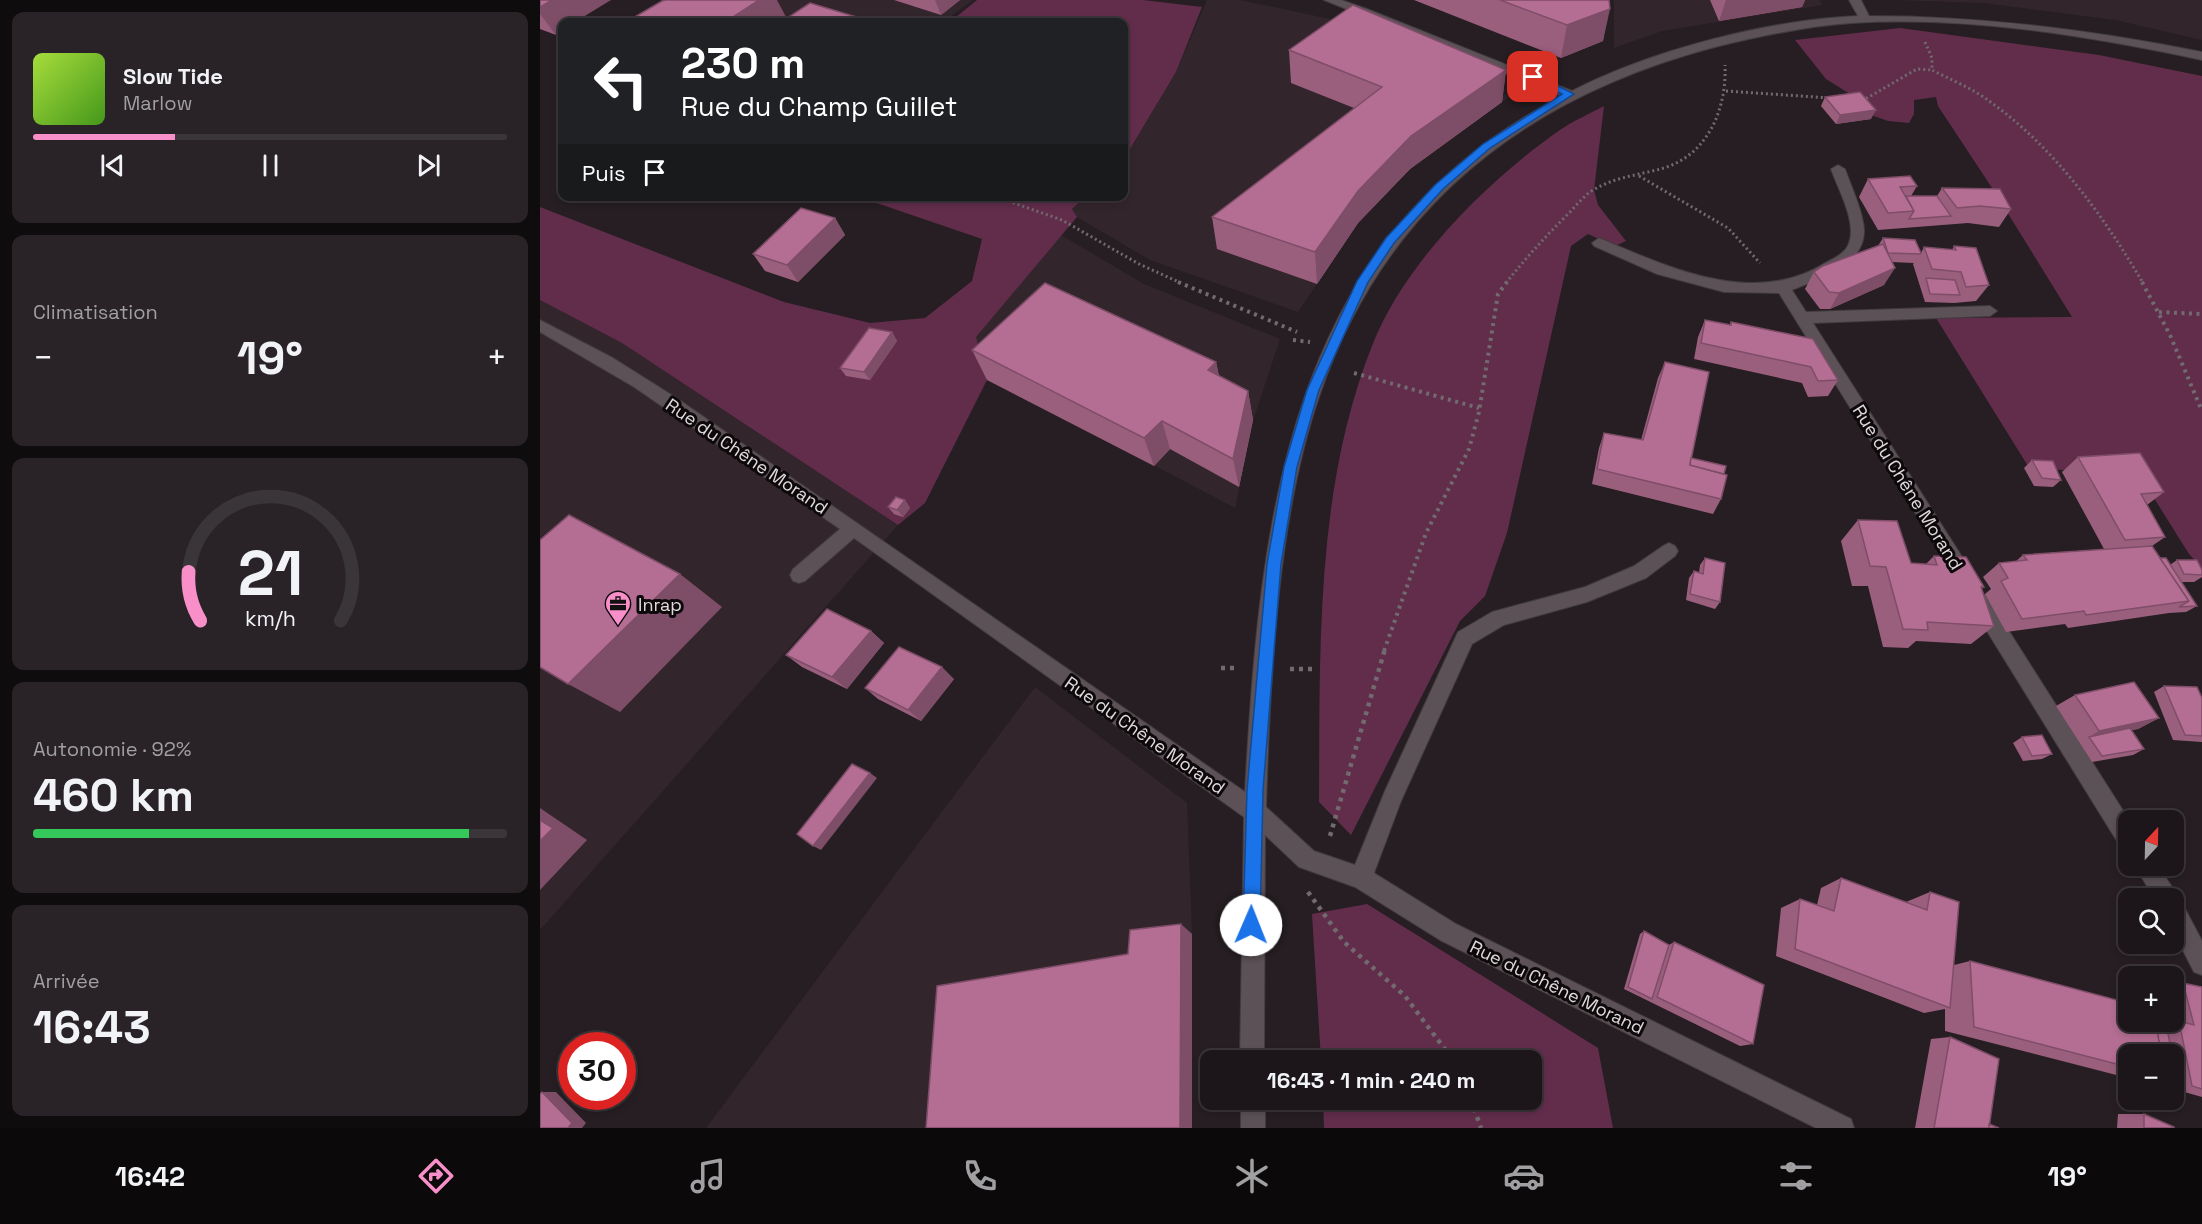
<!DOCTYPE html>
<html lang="fr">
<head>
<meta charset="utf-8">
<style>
  body { margin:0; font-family:"Space Grotesk",sans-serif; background:#292327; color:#f1f3f6; height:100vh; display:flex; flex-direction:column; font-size:22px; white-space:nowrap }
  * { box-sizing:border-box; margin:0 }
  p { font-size:20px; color:#a09fa2 }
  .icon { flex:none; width:33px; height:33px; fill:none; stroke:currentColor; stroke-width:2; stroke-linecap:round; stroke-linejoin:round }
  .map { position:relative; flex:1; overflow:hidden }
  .side { display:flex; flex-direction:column; gap:12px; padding:12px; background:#0f0c0e; width:540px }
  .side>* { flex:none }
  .top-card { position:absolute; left:18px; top:18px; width:570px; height:183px; border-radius:12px; box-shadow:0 3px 9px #0003,0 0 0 2px #3a3539; background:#202124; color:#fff; overflow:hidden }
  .needle { width:39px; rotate:22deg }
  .controls { position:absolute; left:1578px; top:810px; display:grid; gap:12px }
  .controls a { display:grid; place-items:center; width:66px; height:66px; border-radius:12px; background:#1c161a; box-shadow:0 3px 9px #0003,0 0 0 2px #3a3539; font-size:30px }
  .speed { position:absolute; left:18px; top:1032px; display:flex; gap:12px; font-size:30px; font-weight:700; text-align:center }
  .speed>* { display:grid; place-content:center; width:78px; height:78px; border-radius:50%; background:#1c161a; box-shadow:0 3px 9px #0003,0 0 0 2px #3a3539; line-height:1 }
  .speed .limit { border:9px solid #d22; background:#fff; color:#111 }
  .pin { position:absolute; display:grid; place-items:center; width:51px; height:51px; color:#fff; margin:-26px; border-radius:12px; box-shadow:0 3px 9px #0006 }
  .me { position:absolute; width:66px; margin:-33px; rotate:1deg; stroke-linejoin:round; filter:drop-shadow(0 0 4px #0008) }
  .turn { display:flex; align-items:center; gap:21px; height:126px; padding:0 24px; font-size:27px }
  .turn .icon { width:78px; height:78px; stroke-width:2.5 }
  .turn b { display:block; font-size:42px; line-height:51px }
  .then { display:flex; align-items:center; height:57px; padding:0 24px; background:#0003; gap:12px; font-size:22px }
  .big { font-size:45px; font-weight:600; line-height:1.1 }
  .side .card { flex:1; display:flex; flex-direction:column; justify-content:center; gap:9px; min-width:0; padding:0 21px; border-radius:12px; background:#292327 }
  .side .dial { align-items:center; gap:0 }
  .dial svg { height:156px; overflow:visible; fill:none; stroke:#3a3539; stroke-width:7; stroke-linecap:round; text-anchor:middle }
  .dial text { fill:#f1f3f6; stroke:none }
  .song { display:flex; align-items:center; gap:18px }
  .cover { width:72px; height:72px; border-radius:9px; background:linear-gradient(135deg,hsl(80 70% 55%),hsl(100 70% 35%)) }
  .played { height:6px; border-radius:3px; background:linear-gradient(90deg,#f98fc9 30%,#3a3539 30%) }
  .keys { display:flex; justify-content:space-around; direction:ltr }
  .heat { display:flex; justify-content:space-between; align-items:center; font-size:33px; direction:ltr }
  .charge { height:9px; border-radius:4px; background:linear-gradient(90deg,#34c759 92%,#3a3539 0) }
  .trip { position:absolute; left:660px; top:1050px; width:342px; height:60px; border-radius:12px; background:#1c161a; box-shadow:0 3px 9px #0003,0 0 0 2px #3a3539; font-weight:600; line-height:60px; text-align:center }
  .menu { display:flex; height:96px; justify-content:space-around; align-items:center; background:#0b090a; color:#a09fa2 }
  .menu .icon { width:42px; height:42px }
  .menu .on { color:#f98fc9 }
  .menu b { font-size:27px; color:#f1f3f6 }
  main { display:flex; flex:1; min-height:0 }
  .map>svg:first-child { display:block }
  .built { fill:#33252c }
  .green { fill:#622d4b }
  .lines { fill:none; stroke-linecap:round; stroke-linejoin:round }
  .minor-casing { stroke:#413a3e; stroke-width:2 }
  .path-far2 { stroke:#716a6e; stroke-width:3; stroke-dasharray:2 3; stroke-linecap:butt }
  .path-far1 { stroke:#716a6e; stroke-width:4; stroke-dasharray:3 4.5; stroke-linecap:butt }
  .path { stroke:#716a6e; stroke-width:4.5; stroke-dasharray:4 5; stroke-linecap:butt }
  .minor { fill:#5b5156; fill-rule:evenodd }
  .wall { fill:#9b5f7e }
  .shaded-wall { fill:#7e4d67 }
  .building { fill:#b46e93; stroke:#7e4d67; stroke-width:1.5 }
  .route { fill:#1a73e8; stroke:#114b97; stroke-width:1.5 }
  .labels { text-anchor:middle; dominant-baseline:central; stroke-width:6; stroke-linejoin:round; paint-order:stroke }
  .street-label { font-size:18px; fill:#e0dadd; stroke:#0d090b }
  .poi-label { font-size:18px; fill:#e0dadd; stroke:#0d090b; text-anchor:start }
</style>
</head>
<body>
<main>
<section class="side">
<div class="card">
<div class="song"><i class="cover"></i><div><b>Slow Tide</b><p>Marlow</p></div></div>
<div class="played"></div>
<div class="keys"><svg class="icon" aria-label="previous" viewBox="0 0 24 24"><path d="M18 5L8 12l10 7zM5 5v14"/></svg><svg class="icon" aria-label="pause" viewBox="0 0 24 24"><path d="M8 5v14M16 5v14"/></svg><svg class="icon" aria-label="next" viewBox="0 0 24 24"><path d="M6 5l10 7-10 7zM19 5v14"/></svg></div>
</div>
<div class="card"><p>Climatisation</p>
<div class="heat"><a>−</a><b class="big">19°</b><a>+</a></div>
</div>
<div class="card dial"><svg viewBox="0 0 100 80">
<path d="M14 69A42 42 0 1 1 86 69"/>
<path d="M14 69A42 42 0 0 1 8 44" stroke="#f98fc9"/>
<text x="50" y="56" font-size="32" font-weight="700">21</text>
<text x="50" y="72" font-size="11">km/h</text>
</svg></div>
<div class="card"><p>Autonomie · 92%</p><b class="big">460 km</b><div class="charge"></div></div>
<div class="card"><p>Arrivée</p><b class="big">16:43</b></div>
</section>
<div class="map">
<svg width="1662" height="1128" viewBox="0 0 1662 1128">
  <rect width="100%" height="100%" fill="#261e22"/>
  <g class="built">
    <polygon points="195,0 433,0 403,22 126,22"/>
    <polygon points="667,0 700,0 804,22 937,77 969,97 870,169 818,223 758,312 610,260 537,217 532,209 545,197 584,196 584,159 636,72"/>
    <polygon points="1074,0 1280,0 1282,5 1122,31 1074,48"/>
    <polygon points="1354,0 1662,0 1662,40 1575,20 1444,3"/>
    <polygon points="521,235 604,284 740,339 713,421 695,508 415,360"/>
    <polygon points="0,300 82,343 358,525 0,930"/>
    <polygon points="495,687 647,803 652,934 652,1128 166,1128"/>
  </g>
  <g class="green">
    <polygon points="437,0 603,0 662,7 636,72 584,159 584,22 410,22"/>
    <polygon points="1360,28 1559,55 1662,76 1662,568 1649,554 1594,466 1522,470 1488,466 1396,318 1532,317 1454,191 1398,106 1396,97 1374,100 1374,114 1369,123 1348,121 1331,115 1321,101 1286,79 1255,40"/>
    <path d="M1064 106 1054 190 1058 205 1086 241 1075 246 1048 234 1031 246 967 533 945 596 920 621 811 835 779 802C780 651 775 489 832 346 864 263 948 180 1020 130 1033 121 1049 114 1064 106Z"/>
    <polygon points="319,197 545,197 532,209 537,217 436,337 447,380 385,503 358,525 82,343 0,300 0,207 244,302 330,323 385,318 432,281 442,239"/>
    <polygon points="827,904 1058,1048 1073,1128 784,1128 783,1100 992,1100 992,1060 781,1060 772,914"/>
  </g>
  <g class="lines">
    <defs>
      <g id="minor">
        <path d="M784 0H801L827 9 1032 91C1111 50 1228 20 1318 16L1309 0H1321L1329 16C1442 16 1552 30 1662 52V60C1548 36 1429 16 1312 23 1266 26 1220 36 1175 47 986 97 845 205 780 394 737 517 730 677 726 807L774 851 815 865 845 791 918 632 952 612 1045 587 1094 566 1123 546 1129 543 1135 546 1138 551 1135 556 1106 578 1047 602 964 625 932 644 861 801 834 873 916 924 1311 1119 1314 1128H1276L900 940 815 887 759 867 725 835 724 1060H700L704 817 314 538 265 581 259 583 253 581 250 575 253 569 300 529 94 387 0 332V320L73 358 138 399 705 792C720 515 747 238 1022 96Z"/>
        <path d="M1298 165 1305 169C1311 186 1320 205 1323 222 1332 263 1281 278 1252 290L1266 312 1450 306 1457 311 1450 316 1273 323 1431 571 1434 577 1431 583 1425 585 1419 583 1239 293 1184 292 1117 274 1054 246 1052 243 1059 238 1064 240C1132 269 1215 307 1285 263 1293 259 1306 253 1309 243 1317 222 1298 189 1291 169Z"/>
        <polygon points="1439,593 1446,595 1589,820 1588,848 1580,846 1432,607 1430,601 1432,595"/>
        <polygon points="1595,866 1618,866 1634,890 1636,901 1642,903 1662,941 1662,975 1654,972 1634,933 1634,898 1614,898"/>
        <rect x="701" y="1100" width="24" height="28"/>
      </g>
    </defs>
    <use href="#minor" class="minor-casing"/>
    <g class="path-far2">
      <path d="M1385 42 1392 58V70C1411 80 1432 88 1449 101 1514 147 1563 215 1603 283"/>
      <polyline points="1186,91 1290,98"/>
      <polyline points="1321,98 1327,98 1377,69 1392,70"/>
      <polyline points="1099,176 1188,228 1220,263"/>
      <polyline points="454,196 522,220 599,264 641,283"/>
      <path d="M966 283C985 259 1005 237 1027 215 1035 207 1042 198 1050 192 1072 177 1100 175 1124 168 1169 154 1187 107 1185 65"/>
    </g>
    <g class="path-far1">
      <polyline points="638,282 757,332"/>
      <polyline points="1602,282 1630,335 1662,411"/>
      <polyline points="1619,312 1662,314"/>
      <polyline points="753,340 770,342"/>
      <polyline points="814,373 939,408"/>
      <polyline points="844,651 886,533 929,449 939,412 958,294 967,282"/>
    </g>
    <g class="path">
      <polyline points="681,668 695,668"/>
      <polyline points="750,669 773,669"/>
      <polyline points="790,836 845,649"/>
      <polyline points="768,892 804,942 865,996 913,1060"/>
      <polyline points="931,1100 941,1128"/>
    </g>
    <use href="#minor" class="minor"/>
  </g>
  <g class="wall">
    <polygon points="0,0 16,35 0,29"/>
    <polygon points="354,0 420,0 401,15"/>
    <polygon points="874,0 1069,0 1063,41 1021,58"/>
    <polygon points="1170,0 1265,0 1262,7 1179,21"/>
    <polygon points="246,17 237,22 96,22 93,18"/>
    <polygon points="749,50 966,70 962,102 870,169 818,223 777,284 677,249 672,217 814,108 751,83"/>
    <polygon points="1285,97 1331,119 1296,124 1281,106"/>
    <polygon points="1328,179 1377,186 1371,196 1397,196 1402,188 1471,209 1459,227 1428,223 1338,230 1319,197"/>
    <polygon points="295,218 305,235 258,282 225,271 213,254"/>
    <polygon points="1343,238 1381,253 1384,247 1412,250 1414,246 1449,285 1436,301 1414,303 1385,302 1373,264 1374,263 1351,262 1344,285 1290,309 1280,309 1265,289 1274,272 1338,246"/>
    <polygon points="1165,320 1190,325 1191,322 1298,380 1288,396 1268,397 1262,383 1154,359 1158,337"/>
    <polygon points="352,332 357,341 330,380 306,376 300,368"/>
    <polygon points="432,350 676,362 679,376 708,391 713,420 699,487 630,449 614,466 447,380"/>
    <polygon points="1125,362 1151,458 1181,499 1173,514 1052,484 1059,448 1064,433 1101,440 1118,378"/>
    <polygon points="1538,457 1624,492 1607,505 1625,537 1612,546 1620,558 1630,565 1637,560 1662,570 1662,577 1654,582 1641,582 1657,606 1646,612 1629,613 1528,628 1525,624 1466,632 1445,594 1451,589 1443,577 1459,563 1475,562 1483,555 1564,549 1522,472"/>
    <polygon points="1492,460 1521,480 1513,487 1494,486 1484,468"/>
    <polygon points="365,500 370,508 363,517 354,514 348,507"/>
    <polygon points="1318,520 1371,563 1386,564 1394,556 1444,587 1442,588 1454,626 1431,644 1376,641 1368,648 1343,647 1328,586 1312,586 1301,541"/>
    <polygon points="1165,558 1180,602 1175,609 1146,600 1149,578 1154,571 1159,573 1160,565"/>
    <polygon points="331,631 344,643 307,689 262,667 246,655"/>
    <polygon points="414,679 381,721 338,699 325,688"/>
    <polygon points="1624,686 1662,698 1662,742 1633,740 1614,692"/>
    <polygon points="1535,695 1619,718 1598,729 1591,730 1604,749 1593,755 1552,762 1516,706"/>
    <polygon points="1482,737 1512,754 1502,759 1483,761 1473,743"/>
    <polygon points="1301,878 1366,902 1390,892 1414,965 1430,961 1588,1022 1626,1023 1626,1022 1634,1022 1634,984 1643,983 1662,987 1662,1097 1634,1089 1634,1054 1588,1054 1588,1078 1405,1031 1405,1009 1384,1013 1236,956 1241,908 1260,899 1277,905 1281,888"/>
    <polygon points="1104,931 1129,945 1134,942 1213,1044 1200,1046 1084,989 1100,934"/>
    <polygon points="1410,1037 1449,1124 1459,1128 1375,1128 1391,1039"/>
    <polygon points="1578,1114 1604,1114 1634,1128 1577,1128"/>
  </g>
  <g class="shaded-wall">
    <polygon points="12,0 71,0 35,22 22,22 22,31 16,35 0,14 0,7"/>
    <polygon points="219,0 237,0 246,17 237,22 192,22 190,19"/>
    <polygon points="395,0 420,0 401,15"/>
    <polygon points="1186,0 1265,0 1262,7 1179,21"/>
    <polygon points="1070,9 1063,41 1021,58 1027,25"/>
    <polygon points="183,17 187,22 174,22"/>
    <polygon points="966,70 962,102 870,169 818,223 777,284 775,252 818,191 871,136"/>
    <polygon points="1336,110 1331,119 1296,124 1300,115"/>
    <polygon points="295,218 305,235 258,282 247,265"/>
    <polygon points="1355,268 1344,285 1290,309 1299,293"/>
    <polygon points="352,332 357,341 330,380 324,372"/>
    <polygon points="676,362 682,392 668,370"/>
    <polygon points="708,391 713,420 699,487 693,459"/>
    <polygon points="622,421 630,449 614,466 604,438"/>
    <polygon points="365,500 370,508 363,517 357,510"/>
    <polygon points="140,574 182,607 80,712 28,684"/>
    <polygon points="331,631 344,643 307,689 292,677"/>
    <polygon points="402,667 414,679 381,721 368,710"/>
    <polygon points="1619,718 1598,729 1551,739 1549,737 1559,731"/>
    <polygon points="330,773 337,778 281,850 273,846"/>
    <polygon points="0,808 47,840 0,890"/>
    <polygon points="641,924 652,934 652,1128 640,1128"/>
    <polygon points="2,1092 16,1092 46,1123 42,1128 28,1128"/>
  </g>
  <g class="building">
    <polygon points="0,0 12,0 0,7"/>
    <polygon points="126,0 219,0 190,19 183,17 174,22 107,22 93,18 122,1"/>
    <polygon points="960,0 1069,0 1070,9 1027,25"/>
    <polygon points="270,3 333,22 241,22"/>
    <polygon points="813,5 966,70 871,136 818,191 775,252 672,217 842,87 749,50"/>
    <polygon points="1320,92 1336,110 1300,115 1285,97"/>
    <polygon points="1370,176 1377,186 1360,187 1374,211 1348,213 1328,179"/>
    <polygon points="1402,188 1460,189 1471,209 1440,206 1417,208"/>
    <polygon points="1366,196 1397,196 1411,216 1369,219 1374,211"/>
    <polygon points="261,208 295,218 247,265 213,254"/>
    <polygon points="1343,238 1375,240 1381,253 1380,254 1348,253"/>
    <polygon points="1343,244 1355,268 1299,293 1289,292 1274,272 1283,266"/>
    <polygon points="1414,246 1436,248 1449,285 1426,287 1421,272 1392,269 1384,247 1416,250"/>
    <polygon points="1386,278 1415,280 1420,295 1390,294"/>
    <polygon points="505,283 676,362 668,370 708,391 693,459 622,421 604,438 432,350"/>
    <polygon points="1165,320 1191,325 1191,322 1273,339 1298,380 1278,381 1271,367 1161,343"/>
    <polygon points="329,328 352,332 324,372 300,368"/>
    <polygon points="1125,362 1169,372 1150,465 1187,475 1181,499 1057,469 1064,433 1103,440"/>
    <polygon points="1600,453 1624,492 1601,494 1625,537 1585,540 1538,457"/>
    <polygon points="1151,458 1186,466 1184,474 1150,465"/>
    <polygon points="1492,460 1513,461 1521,480 1502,478"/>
    <polygon points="356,497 365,500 357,510 348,507"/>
    <polygon points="29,515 140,574 28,684 0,667 0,540"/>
    <polygon points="1318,520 1357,521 1371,563 1397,565 1394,556 1426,557 1444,587 1441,587 1454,626 1387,622 1388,630 1363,629 1346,567 1330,566"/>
    <polygon points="1612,546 1649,601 1546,615 1544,611 1482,619 1461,581 1468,578 1459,563 1487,560 1483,555"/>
    <polygon points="1165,558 1185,563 1180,602 1150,594 1154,571 1163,574"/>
    <polygon points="1620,558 1626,558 1657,606 1639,607 1649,601"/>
    <polygon points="1637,560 1657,560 1662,570 1662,575 1644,574"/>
    <polygon points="287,609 331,631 292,677 246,655"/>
    <polygon points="359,647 402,667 368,710 325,688"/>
    <polygon points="1594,682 1619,718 1559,731 1535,695"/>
    <polygon points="1624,686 1657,687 1662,698 1662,736 1645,735"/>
    <polygon points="1590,728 1604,749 1562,756 1549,737"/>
    <polygon points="1502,735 1512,754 1492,756 1482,737"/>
    <polygon points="312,764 330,773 273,846 257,834"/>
    <polygon points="0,820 13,828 0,841"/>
    <polygon points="1301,878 1387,910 1390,892 1419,902 1410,1008 1255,949 1260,899 1294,911"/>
    <polygon points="641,924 640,1128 386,1128 397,986 588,954 590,930"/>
    <polygon points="1104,931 1129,945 1112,999 1088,987"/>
    <polygon points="1134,942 1224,985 1213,1044 1117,997"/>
    <polygon points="1430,961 1588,1003 1588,1022 1616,1022 1621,1054 1588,1054 1588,1067 1434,1027"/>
    <polygon points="1643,983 1662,987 1662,1089 1652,1086 1639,1021 1654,1025"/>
    <polygon points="1616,1022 1626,1023 1632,1054 1621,1054"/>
    <polygon points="1410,1037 1459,1059 1449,1128 1394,1128"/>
    <polygon points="1634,1061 1638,1086 1634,1085"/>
    <polygon points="2,1092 32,1123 28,1128 0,1128 0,1094"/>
    <polygon points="1604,1114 1634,1127 1634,1128 1604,1128"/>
    <polygon points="1449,1124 1459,1128 1449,1128"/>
  </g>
  <polygon class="route" points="989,75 996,75 1034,94 950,148 903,189 854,243 828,282 779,390 757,467 741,564 723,790 720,925 717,931 711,934 705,931 703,925 707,790 727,564 744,467 767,390 817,281 846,238 895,185 943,144 1022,94 989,79"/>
  <defs>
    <symbol id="office-pin" viewBox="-11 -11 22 30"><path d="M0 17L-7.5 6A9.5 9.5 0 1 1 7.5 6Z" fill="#f98fc9" stroke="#0d090b"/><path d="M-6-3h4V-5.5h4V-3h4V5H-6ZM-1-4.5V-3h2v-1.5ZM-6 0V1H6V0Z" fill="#111"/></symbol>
  </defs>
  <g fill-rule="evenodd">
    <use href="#office-pin" x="63" y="589" width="30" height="40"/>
  </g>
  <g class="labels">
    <g class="street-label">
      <text transform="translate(207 456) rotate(34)">Rue du Chêne Morand</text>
      <text transform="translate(1368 487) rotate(58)">Rue du Chêne Morand</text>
      <text transform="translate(605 735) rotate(35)">Rue du Chêne Morand</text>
      <text transform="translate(1017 987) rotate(26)">Rue du Chêne Morand</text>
    </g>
    <g class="poi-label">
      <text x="98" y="604">Inrap</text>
    </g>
  </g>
</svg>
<div class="controls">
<a><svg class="needle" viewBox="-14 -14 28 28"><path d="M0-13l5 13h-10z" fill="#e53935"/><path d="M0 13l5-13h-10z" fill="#a09fa2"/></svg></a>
<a><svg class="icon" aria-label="search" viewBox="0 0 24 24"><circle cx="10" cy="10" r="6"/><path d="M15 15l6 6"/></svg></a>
<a>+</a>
<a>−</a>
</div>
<div class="speed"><div class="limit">30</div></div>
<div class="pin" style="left:993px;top:77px;background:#d93025"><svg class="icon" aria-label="arrive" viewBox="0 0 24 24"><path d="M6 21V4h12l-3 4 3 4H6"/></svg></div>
<svg class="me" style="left:711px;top:925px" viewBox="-20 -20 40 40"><circle r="19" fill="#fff"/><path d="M0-13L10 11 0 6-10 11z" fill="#1a73e8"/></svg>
<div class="trip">16:43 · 1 min · 240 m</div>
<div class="top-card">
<div class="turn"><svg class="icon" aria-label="left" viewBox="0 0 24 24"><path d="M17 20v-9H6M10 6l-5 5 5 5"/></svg><div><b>230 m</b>Rue du Champ Guillet</div></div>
<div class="then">Puis<svg class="icon" aria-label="arrive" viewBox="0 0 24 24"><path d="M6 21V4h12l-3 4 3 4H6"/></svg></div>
</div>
</div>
</main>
<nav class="menu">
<b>16:42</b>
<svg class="icon on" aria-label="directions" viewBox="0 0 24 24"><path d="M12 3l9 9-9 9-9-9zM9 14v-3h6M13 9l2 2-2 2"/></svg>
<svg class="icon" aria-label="music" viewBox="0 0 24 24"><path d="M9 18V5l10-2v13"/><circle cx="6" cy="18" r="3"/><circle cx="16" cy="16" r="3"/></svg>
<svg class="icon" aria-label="phone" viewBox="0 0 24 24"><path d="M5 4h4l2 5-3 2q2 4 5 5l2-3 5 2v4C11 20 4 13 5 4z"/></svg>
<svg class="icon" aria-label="climate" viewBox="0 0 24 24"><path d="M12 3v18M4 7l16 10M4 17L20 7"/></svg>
<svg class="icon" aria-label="car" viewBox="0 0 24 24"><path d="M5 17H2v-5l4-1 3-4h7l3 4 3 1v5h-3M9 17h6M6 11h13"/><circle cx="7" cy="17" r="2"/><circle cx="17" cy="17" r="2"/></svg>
<svg class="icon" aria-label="filters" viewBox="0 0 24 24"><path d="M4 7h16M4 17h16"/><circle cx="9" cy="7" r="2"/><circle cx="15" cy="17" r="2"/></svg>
<b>19°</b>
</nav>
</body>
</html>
